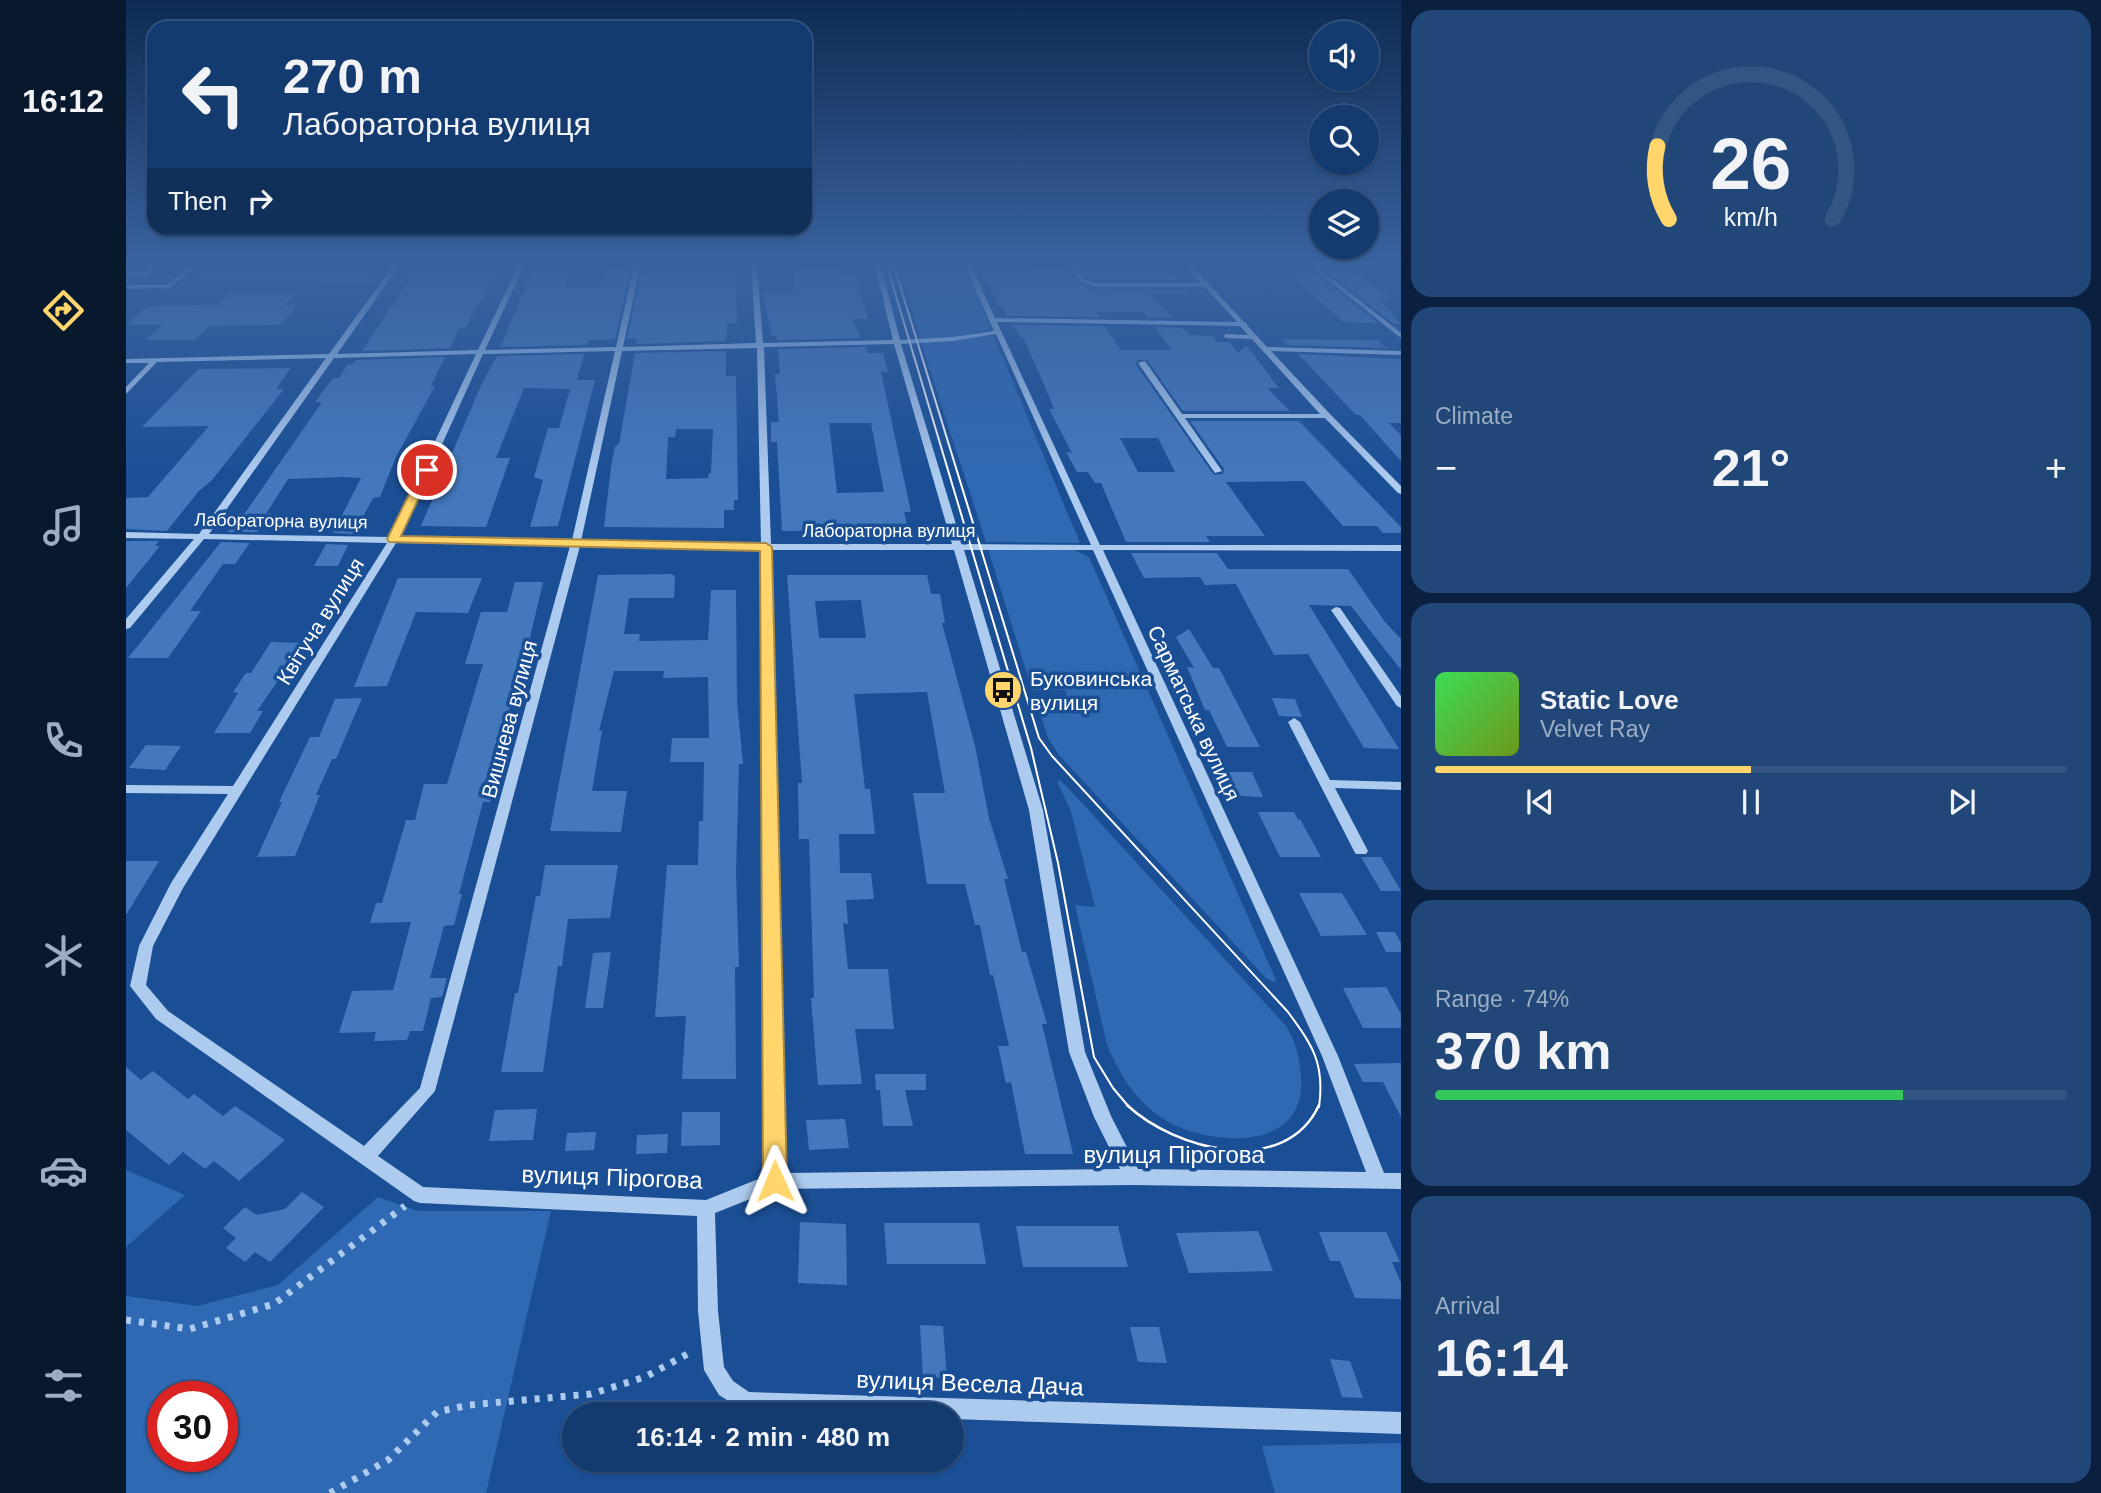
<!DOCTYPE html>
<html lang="en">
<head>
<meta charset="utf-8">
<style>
  body { margin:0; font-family:Helvetica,sans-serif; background:#214678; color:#f1f3f6; height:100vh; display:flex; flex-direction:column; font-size:26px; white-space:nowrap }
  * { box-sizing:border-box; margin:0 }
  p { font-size:23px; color:#9dadc3 }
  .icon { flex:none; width:38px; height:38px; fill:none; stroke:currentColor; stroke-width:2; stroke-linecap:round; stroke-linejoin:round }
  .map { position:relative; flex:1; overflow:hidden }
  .details { display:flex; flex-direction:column; gap:10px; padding:10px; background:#0b203e; width:700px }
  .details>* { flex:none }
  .hud { position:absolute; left:21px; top:21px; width:665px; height:214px; border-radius:21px; box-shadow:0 2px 5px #0004,0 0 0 2px #335583; background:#143b70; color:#f1f3f6; overflow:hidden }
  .fabs { position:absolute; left:1183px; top:21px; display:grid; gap:14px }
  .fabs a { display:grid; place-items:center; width:70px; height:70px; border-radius:50%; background:#143b70; box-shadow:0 2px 5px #0004,0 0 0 2px #335583; font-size:35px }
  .speed { position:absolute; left:21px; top:1381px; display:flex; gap:14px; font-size:35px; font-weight:700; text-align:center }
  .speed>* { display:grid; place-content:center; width:91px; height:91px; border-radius:50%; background:#143b70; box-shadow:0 2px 5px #0004,0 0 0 2px #335583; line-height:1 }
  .speed .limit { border:10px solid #d22; background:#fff; color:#111 }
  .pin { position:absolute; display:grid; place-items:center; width:60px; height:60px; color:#fff; margin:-30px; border:4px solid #fff; border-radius:50%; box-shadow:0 2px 7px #0007 }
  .me { position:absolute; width:77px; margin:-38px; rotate:359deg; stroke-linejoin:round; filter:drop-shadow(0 0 5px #0008) }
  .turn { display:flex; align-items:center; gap:24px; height:147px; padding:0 21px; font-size:32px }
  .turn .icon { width:91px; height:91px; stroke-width:2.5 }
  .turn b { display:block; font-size:49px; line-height:60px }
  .then { display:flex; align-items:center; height:66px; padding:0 21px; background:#0003; gap:14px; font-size:26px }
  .big { font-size:52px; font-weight:600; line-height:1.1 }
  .details .widget { flex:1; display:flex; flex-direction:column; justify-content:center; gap:10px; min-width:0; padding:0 24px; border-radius:21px; background:#214678 }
  .details .dial { align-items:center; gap:0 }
  .dial svg { height:182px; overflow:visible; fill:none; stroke:#335583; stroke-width:7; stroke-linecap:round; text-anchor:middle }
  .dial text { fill:#f1f3f6; stroke:none }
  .song { display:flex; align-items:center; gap:21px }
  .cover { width:84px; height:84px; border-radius:10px; background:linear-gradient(135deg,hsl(130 70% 55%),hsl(80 70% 35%)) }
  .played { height:7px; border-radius:4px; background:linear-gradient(90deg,#ffd56c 50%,#335583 50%) }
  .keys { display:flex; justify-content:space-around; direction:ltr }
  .heat { display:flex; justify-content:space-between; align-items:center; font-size:38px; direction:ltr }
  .charge { height:10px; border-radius:5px; background:linear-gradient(90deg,#34c759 74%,#335583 0) }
  .trip { position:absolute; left:436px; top:1402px; width:402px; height:70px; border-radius:35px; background:#143b70; box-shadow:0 2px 5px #0004,0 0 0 2px #335583; font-weight:600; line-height:70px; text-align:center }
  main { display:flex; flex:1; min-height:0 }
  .dock { display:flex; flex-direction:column; width:126px; justify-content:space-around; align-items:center; background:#08182d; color:#9dadc3 }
  .dock .icon { width:49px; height:49px }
  .dock .on { color:#ffd56c }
  .dock b { font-size:32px; color:#f1f3f6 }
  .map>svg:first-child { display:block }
  .green { fill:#2f69b3; fill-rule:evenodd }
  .building { fill:#4478bc; fill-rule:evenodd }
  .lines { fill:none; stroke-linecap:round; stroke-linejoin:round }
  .path { stroke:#adcbef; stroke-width:7; stroke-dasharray:5 8; stroke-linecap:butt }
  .minor { fill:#adcbef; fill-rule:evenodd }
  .tram-far1 { stroke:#fff; stroke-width:2 }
  .tram { stroke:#fff; stroke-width:2.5 }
  .route { fill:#ffd56c; stroke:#a68a46; stroke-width:2 }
  .labels { text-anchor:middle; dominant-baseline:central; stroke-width:7; stroke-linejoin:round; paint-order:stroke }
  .far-street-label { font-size:18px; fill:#fff; stroke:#1b4f95 }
  .street-label { font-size:21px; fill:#fff; stroke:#1b4f95 }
  .poi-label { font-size:21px; fill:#fff; stroke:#1b4f95; text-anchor:start }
  .near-street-label { font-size:24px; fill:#fff; stroke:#1b4f95 }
</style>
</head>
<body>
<main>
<nav class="dock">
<b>16:12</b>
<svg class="icon on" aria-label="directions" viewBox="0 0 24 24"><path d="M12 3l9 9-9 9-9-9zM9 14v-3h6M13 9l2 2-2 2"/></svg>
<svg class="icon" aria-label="music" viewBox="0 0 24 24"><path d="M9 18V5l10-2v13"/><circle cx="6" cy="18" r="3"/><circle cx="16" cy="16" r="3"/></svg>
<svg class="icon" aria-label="phone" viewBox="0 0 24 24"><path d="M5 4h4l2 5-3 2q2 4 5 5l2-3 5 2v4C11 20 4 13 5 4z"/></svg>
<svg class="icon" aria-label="climate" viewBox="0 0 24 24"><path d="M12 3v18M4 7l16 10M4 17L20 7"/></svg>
<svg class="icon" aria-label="car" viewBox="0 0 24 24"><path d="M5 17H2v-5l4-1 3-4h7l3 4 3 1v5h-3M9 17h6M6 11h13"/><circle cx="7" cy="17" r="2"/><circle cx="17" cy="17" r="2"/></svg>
<svg class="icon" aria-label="filters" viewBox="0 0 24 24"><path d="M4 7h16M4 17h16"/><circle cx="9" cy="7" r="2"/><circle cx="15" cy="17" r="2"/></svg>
</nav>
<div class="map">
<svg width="1275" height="1493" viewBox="0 0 1275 1493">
  <rect width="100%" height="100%" fill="#1b4f95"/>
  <g class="green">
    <polygon points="78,266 255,266 240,285 55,286"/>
    <polygon points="771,266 839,266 864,327 863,330 827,337 795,339"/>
    <polygon points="858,336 868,337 954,543 860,542 795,342"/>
    <polygon points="864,550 949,550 963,557 1150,980 1148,982 1140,978 933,755 922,738 914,713 947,713 939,690 906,690 863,552"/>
    <path d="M931 781H935L956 803 1160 1026C1170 1042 1173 1056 1175 1076 1182 1154 1081 1147 1036 1118 1009 1100 990 1070 980 1041L949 905 969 907 945 812Z"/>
    <polygon points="0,1170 59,1195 0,1247"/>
    <path d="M252 1197 292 1211H425L360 1493H0V1296L71 1306 152 1285ZM37 1396H96V1456H37Z"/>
    <polygon points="1275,1443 1275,1493 1149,1493 1136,1446"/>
  </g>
  <g class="building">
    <polygon points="292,266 373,266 356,300 354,300 339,328 333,328 324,348 236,351"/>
    <polygon points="553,266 610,266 611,323 602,323 600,341 510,344 511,339 501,339 516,271 550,271"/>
    <polygon points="668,266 714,268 713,276 730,276 742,319 726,319 735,338 651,340 651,336 646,336 636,293 668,293"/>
    <polygon points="865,266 940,267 954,284 969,289 1060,290 1064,294 1023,294 1047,318 1022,318 1017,311 971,312 973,317 881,316 876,306 873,306 855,272 868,272"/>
    <polygon points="480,268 498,268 497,271 504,271 489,339 464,340 460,345 374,347 407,271 445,270 440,287 476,286"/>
    <polygon points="956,271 1045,271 1053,280 970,280 961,278"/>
    <polygon points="1160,271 1186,271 1252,323 1218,322"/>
    <polygon points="1201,271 1230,272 1267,299 1253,299 1275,324 1268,324"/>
    <polygon points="104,292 170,292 158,305 172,304 155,325 83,326 69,340 20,340 36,325 0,325 21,306 91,305"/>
    <path d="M887 325 979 326 995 350H1045L1029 327 1056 328 1064 335 1088 336 1090 342H1103L1112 353 1121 346 1153 388H1141L1164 411H1057L1021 360H1011L1010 365 1088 475 1097 474 1098 469 1064 421H1173L1275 527V533H1257L1251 526H1217L1178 481 1100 482 1139 536H1080L1084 542H1000L975 483H969L962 472H951L940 452 946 453 923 409H928L920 389 897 337H894ZM994 438H1032L1049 472H1012Z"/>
    <polygon points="1156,339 1251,340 1261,348 1162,345"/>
    <path d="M739 347 742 353H757L762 372H755L785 512H778L783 533H757V530L656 531 651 442H645V422H653L649 374H654L652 349ZM703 423H745L758 492 711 493Z"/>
    <path d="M600 351V376H610L612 500H608V510H598V528L478 527 485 467 489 446 493 444 509 353ZM550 429H587L585 473H583L582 478 540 479 542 437H549Z"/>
    <polygon points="458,354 451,380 469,380 432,526 404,527 417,480 408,477 422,428 433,428 444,389 398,388 370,458 384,458 360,527 295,526 356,383 371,356"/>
    <polygon points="1172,354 1275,359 1275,423 1263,423 1275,435 1275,461 1234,415 1230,415"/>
    <polygon points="319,357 305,386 309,386 270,457 254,497 247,498 228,534 207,533 235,478 219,477 162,479 140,514 145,513 131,532 102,532 114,513 119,513 196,402 189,402 207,378 213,378 221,365 227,364 230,360"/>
    <polygon points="165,368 150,389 158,389 86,480 72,492 41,531 0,529 0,498 22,497 83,426 16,427 72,369"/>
    <polygon points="0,541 33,541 29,546 34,546 0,588"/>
    <polygon points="95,542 124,543 109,564 97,564 64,611 75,611 42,658 2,658"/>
    <polygon points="200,544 222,545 212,566 188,566"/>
    <polygon points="1005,553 1091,553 1102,569 1222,569 1259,622 1275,639 1275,670 1225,606 1183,605 1273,749 1238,748 1182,654 1148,655 1110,584 1079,585 1074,577 1018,578"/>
    <polygon points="545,574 549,576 548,598 503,598 498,634 514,634 513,641 582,640 585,590 610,590 611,701 617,764 613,764 610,873 613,967 609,967 610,1079 556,1079 560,1016 529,1017 541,865 572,865 573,821 577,821 578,762 544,762 546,738 583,738 582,677 537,678 538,671 488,671 473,731 476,731 466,791 501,791 495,832 424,831 472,575"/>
    <path d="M661 575H801L805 594H814L819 623H816L849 746 863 818 882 879H878L896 952H900L921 1024H916L947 1154H899L885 1082 880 1083 872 1046H883L867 975H864L854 925H849L839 884H801L787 793H819L801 692 728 694 739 789H744L749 834H713L714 873H745L748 899 720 900 722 924 717 923 722 969H762L768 1029H729L736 1084 692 1085 685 998H688L683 839H673L672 783H676ZM735 600 740 638H693L689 601Z"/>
    <polygon points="272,578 356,578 342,613 290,612 261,686 228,687"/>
    <polygon points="389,582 417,582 400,655 383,711 387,711 382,731 379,731 364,802 357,802 333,894 336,894 328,925 318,926 304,978 321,978 316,997 305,998 297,1031 284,1031 281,1040 248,1041 250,1032 213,1033 226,991 267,990 285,922 244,923 250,903 256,903 280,820 289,820 298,784 321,784 357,664 339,664 355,612 381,612"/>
    <polygon points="1063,629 1087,668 1093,668 1134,747 1101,747 1083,710 1079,710 1061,667 1068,668 1050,637"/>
    <polygon points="145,642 178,643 131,711 137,711 124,733 88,733 112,693 107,692 120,673 125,673"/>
    <polygon points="236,698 210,759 206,759 190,795 194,795 169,856 131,857 156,802 153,802 184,737 193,737 209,699"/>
    <polygon points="1146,698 1169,699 1176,717 1153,716"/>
    <polygon points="20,745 55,746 39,770 3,768"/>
    <polygon points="1102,772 1126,772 1137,797 1112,796"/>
    <polygon points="1132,812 1168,812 1172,820 1174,819 1195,857 1154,857"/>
    <polygon points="1235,857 1255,857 1275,891 1255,891"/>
    <polygon points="0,861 33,861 0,915"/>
    <polygon points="419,865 492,865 484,918 442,919 436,966 432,966 417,1072 375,1072 389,993 392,993 410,896 414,896"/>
    <polygon points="1173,893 1216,893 1241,935 1195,936"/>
    <polygon points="1250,932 1269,932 1275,943 1275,952 1260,952"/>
    <polygon points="485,952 477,1008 459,1008 467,953"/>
    <polygon points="1260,987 1275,1014 1275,1028 1237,1028 1217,988"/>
    <polygon points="1275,1063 1275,1117 1257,1082 1237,1082 1228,1064"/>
    <polygon points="0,1067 15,1080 27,1071 62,1099 68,1094 97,1116 109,1106 159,1140 113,1181 88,1161 79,1169 57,1152 43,1165 0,1130"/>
    <polygon points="749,1074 800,1074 800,1090 779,1090 787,1126 757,1126 754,1090 750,1090"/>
    <polygon points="411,1109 407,1140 363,1141 369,1110"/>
    <polygon points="556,1112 594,1112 594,1145 555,1146"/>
    <polygon points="719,1119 723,1148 683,1150 680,1120"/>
    <polygon points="470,1132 468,1150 439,1151 441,1133"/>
    <polygon points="542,1134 541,1153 510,1154 511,1135"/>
    <polygon points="176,1192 198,1207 144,1262 129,1252 119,1262 100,1248 110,1238 97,1228 119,1207 131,1215 159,1209"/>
    <polygon points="674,1222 720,1224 721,1285 672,1283"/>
    <polygon points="758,1223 853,1223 860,1264 761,1264"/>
    <polygon points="890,1226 992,1226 1002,1267 897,1267"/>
    <polygon points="1132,1231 1147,1271 1063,1273 1050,1233"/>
    <polygon points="1193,1232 1260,1232 1274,1262 1266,1262 1275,1283 1275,1299 1229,1298 1214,1261 1204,1261"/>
    <polygon points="794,1325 817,1326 821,1378 797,1377"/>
    <polygon points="1004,1327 1033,1327 1041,1363 1012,1362"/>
    <polygon points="1204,1359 1224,1361 1237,1398 1216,1397"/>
  </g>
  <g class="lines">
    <g class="path">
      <polyline points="0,1320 64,1329 148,1304 279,1206"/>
      <polyline points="204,1493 262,1460 311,1412 343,1405 465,1394 519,1377 567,1351"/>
    </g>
    <g class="minor">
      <polygon points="27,266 33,266 22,275 0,276 0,272 19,272"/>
      <polygon points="65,266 71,266 43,288 3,289 0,287 3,285 40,285"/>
      <path d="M267 266H273L211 354 352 350 392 266H398L359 350 490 347 508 266H514L497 347 630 343 625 266H631L637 343 767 340 749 266H755L774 340 827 337 868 331 839 266H845L869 318 1111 322 1079 287H970L955 282 944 266H950L959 280 970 283H1075L1060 266H1066L1118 322 1121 323V325L1141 347 1275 351V355L1145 351 1204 414 1275 486V494L1272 493 1199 418H1059L1096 471 1089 473 1012 363 1019 361 1056 414H1194L1126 339 1100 338 1097 336 1100 334 1122 335 1114 326 871 322 974 545H1275V551L977 550 1212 1056 1258 1173H1275V1189L1007 1185 649 1189 589 1213 592 1311 598 1367 607 1381 623 1392 1275 1412V1434L826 1419V1414L620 1412 593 1395 578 1370 572 1311 571 1216 294 1203 288 1201 30 1019 4 986 13 946 45 883 102 794 0 793V785L107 786 261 543 78 539 4 628 0 629V619L68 539 0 538V532L73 534 200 358 31 362 0 394V387L23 363H0V359L203 354ZM870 334 965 545 836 544 775 344 827 341ZM768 344 826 544H645L638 347ZM631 348 635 544 455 541 496 351ZM489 351 446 540 274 537 357 354ZM350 354 264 537 83 534 208 358ZM270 543 444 546 294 1088 238 1146 42 1011 20 985 27 946 57 888ZM454 546 635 550 640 1176 580 1200 297 1187 252 1156 309 1091ZM645 550H828L903 810 943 1052 968 1117 994 1169 658 1173ZM838 550H967L1196 1056 1240 1172 1012 1169 985 1116 959 1052 917 810Z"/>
      <polygon points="1184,266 1190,266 1275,333 1275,338"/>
      <polygon points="1206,266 1275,266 1275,270 1209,268"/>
      <polygon points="1210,607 1214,608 1275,696 1275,708 1271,706 1205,610"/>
      <polygon points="1168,718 1174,722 1204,780 1275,782 1275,790 1209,788 1242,851 1240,854 1230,854 1228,851 1162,722"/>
    </g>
    <g class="tram-far1">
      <polyline points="761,266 905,748 932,863 968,1057 987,1088 1003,1107"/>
      <path d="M768 266 913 738 926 756 1162 1012C1187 1046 1199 1064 1193 1107"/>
    </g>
    <path class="tram" d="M1001 1105C1049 1150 1159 1179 1193 1105"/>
  </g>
  <linearGradient id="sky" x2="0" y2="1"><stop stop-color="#0f2b52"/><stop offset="0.56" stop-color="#3963a0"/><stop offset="1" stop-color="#3963a0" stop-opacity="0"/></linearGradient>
  <rect width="1275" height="475" fill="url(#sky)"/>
  <polygon class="route" points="301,466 306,470 275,536 640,543 646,547 661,1181 657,1189 649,1192 641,1189 637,1181 634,551 263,542 261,539 295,470"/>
  <defs>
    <symbol id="bus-disc" viewBox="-11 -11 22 22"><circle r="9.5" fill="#ffd56c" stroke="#1b4f95"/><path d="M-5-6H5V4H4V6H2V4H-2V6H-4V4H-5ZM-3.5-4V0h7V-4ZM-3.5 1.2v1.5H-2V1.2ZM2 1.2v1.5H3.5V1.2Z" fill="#111"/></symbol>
  </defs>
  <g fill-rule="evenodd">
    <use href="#bus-disc" x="855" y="668" width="44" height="44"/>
  </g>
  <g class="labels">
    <g class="far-street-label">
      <text transform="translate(155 521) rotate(1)">Лабораторна вулиця</text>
      <text x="763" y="531">Лабораторна вулиця</text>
    </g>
    <g class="street-label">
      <text transform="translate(194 621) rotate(-58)">Квітуча вулиця</text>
      <text transform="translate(1068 713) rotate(65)">Сарматська вулиця</text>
      <text transform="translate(383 719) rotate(-75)">Вишнева вулиця</text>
    </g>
    <g class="poi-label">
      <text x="904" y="678">Буковинська<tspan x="904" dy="24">вулиця</tspan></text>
    </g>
    <g class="near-street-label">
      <text x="1048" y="1154">вулиця Пірогова</text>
      <text transform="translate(486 1177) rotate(2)">вулиця Пірогова</text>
      <text transform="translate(844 1383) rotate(2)">вулиця Весела Дача</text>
    </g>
  </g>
</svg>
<div class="fabs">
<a><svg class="icon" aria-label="sound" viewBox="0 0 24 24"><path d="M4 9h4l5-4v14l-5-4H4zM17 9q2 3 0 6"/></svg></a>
<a><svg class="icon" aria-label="search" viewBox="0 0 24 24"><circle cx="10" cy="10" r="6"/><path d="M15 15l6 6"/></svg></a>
<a><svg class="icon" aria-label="layers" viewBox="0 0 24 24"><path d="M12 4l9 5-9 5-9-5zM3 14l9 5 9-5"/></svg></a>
</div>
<div class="speed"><div class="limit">30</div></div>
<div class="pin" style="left:301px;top:470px;background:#d93025"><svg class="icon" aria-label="arrive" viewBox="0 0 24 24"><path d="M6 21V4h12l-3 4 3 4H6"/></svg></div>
<svg class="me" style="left:649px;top:1181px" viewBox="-20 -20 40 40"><path d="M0-17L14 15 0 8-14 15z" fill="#ffd56c" stroke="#fff" stroke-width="4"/></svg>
<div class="trip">16:14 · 2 min · 480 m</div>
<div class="hud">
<div class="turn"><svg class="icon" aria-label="left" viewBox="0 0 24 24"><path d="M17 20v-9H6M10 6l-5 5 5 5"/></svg><div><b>270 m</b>Лабораторна вулиця</div></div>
<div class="then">Then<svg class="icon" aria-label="right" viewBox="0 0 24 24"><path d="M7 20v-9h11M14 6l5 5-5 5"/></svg></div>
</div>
</div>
<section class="details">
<div class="widget dial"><svg viewBox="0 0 100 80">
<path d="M14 69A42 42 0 1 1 86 69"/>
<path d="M14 69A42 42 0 0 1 9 37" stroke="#ffd56c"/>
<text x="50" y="56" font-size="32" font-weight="700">26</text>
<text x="50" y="72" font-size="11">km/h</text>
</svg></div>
<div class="widget"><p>Climate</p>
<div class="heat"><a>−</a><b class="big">21°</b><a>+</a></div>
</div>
<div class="widget">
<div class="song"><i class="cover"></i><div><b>Static Love</b><p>Velvet Ray</p></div></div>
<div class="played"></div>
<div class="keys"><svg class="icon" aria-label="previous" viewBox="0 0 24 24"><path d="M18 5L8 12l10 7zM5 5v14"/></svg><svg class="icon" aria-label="pause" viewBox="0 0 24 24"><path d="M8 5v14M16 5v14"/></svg><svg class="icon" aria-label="next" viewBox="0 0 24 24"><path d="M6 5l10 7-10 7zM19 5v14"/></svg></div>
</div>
<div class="widget"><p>Range · 74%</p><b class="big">370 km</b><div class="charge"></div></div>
<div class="widget"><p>Arrival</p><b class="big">16:14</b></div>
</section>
</main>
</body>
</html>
